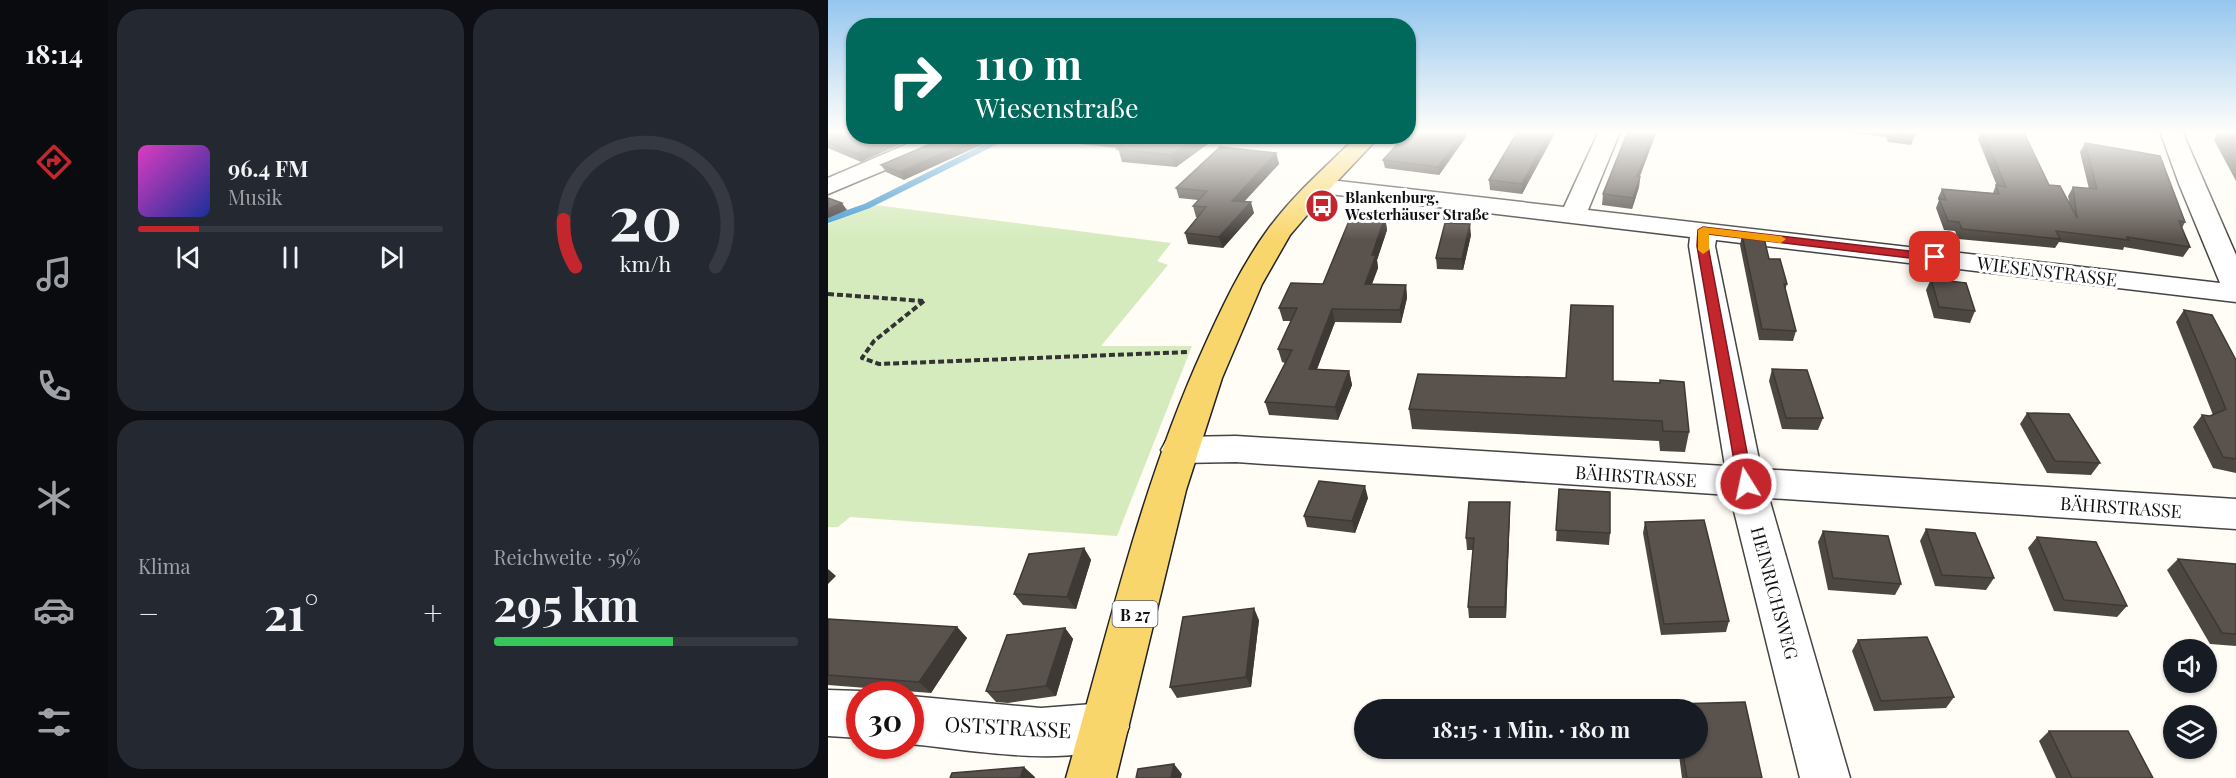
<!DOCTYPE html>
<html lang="de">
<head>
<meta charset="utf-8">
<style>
  body { margin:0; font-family:"Playfair Display",serif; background:#242831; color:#f1f3f6; height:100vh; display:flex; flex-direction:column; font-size:22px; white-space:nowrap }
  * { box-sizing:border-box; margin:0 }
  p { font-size:20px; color:#9ea1a6 }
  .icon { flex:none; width:33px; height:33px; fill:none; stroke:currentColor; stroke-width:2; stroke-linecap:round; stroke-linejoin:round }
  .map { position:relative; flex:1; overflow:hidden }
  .panel { display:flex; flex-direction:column; gap:9px; padding:9px; background:#0d0f14; width:720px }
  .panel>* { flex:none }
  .banner { position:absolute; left:18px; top:18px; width:570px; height:126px; border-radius:24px; box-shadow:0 2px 4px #0004; background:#00695c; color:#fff; overflow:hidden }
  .buttons { position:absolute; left:1335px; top:639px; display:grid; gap:12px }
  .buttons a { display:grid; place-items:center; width:54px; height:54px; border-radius:50%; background:#171b24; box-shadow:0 2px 4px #0004; font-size:30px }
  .speed { position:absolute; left:18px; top:681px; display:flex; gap:12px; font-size:30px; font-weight:700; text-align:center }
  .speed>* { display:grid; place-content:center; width:78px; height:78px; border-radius:50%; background:#171b24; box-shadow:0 2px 4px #0004; line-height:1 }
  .speed .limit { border:9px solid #d22; background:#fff; color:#111 }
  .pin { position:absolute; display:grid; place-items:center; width:51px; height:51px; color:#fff; margin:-26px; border-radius:12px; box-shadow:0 3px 9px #0006 }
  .me { position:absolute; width:66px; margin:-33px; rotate:350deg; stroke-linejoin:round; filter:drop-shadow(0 0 4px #0008) }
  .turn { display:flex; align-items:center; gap:21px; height:126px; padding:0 30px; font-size:27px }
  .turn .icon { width:78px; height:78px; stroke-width:2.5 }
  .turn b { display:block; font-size:42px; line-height:51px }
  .big { font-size:45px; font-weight:700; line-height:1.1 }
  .panel .tile { flex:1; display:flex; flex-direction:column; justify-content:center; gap:9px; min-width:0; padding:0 21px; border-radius:24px; background:#242831 }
  .panel .dial { align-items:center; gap:0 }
  .dial svg { height:156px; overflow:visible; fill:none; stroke:#363941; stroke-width:7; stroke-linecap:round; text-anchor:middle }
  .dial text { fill:#f1f3f6; stroke:none }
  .song { display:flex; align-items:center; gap:18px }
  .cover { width:72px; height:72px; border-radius:9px; background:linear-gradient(135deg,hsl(310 70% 55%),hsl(230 70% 35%)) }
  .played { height:6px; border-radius:3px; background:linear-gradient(90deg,#c4262e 20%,#363941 20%) }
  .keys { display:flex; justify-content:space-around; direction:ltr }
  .heat { display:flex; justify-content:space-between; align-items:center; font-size:33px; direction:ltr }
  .charge { height:9px; border-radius:4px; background:linear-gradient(90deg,#34c759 59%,#363941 0) }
  .panel .tiles { flex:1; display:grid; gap:9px; grid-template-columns:repeat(2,1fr) }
  .trip { position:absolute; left:526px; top:699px; width:354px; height:60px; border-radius:30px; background:#171b24; box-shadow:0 2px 4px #0004; font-weight:700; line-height:60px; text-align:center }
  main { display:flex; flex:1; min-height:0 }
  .tab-bar { display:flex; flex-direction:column; width:108px; justify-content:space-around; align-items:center; background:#090b0e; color:#9ea1a6 }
  .tab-bar .icon { width:42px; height:42px }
  .tab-bar .current { color:#c4262e }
  .tab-bar b { font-size:27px; color:#f1f3f6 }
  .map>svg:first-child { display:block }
  .green { fill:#d5ebbd }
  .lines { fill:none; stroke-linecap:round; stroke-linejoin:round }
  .stream { stroke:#3f96cf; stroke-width:6 }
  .minor-casing { stroke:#444; stroke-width:3 }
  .major-casing { stroke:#222; stroke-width:3 }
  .path { stroke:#333; stroke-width:4; stroke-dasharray:6 3; stroke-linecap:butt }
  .minor { fill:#fff; fill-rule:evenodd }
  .major { fill:#f9d66b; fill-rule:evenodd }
  .wall { fill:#4d4742 }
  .shaded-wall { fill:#3f3936 }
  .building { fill:#5a524d; stroke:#3f3936; stroke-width:1.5 }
  .route { fill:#c4262e; stroke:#7f191e; stroke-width:1.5 }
  .slow { fill:#f59e0b }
  .labels { text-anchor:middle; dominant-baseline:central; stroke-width:6; stroke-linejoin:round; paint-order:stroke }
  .far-poi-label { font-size:15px; font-weight:bold; fill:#111; stroke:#fff; text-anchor:start }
  .shield { fill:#fff; stroke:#585858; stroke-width:1.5 }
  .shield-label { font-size:16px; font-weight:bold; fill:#111 }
  .street-label { font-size:18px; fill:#111; stroke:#fff }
  .near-street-label { font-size:21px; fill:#111; stroke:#fff }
</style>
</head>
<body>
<main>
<nav class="tab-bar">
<b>18:14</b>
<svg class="icon current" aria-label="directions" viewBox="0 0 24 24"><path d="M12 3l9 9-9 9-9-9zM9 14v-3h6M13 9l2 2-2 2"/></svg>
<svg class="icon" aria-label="music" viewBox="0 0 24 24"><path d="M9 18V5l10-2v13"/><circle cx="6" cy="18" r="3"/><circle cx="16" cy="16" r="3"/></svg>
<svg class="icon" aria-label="phone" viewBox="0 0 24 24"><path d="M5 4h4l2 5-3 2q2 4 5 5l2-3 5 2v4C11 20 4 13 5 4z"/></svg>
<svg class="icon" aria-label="climate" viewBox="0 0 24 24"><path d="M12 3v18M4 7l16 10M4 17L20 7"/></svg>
<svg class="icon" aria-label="car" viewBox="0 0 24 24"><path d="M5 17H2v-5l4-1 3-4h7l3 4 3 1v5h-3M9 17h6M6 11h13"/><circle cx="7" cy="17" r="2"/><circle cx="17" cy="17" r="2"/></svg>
<svg class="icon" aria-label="filters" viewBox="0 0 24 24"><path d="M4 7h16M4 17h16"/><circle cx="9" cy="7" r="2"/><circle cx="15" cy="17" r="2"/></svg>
</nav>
<section class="panel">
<div class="tiles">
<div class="tile">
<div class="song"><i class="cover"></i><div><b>96.4 FM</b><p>Musik</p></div></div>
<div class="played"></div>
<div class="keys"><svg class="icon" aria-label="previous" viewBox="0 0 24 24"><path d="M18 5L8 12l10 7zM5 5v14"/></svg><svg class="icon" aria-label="pause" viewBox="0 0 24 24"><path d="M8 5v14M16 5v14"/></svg><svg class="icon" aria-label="next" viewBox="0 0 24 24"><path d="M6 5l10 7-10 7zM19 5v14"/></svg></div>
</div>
<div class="tile dial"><svg viewBox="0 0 100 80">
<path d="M14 69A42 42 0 1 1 86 69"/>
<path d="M14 69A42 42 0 0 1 8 45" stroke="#c4262e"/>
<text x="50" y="56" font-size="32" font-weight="700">20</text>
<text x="50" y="72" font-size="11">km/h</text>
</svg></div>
<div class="tile"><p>Klima</p>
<div class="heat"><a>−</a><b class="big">21°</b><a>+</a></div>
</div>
<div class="tile"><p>Reichweite · 59%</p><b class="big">295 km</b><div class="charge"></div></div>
</div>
</section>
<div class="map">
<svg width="1408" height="778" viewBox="0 0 1408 778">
  <rect width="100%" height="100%" fill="#fffdf5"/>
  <polygon class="green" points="39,204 343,243 329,261 340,265 273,346 364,346 289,536 22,517 10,527 0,527 0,224"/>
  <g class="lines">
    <polyline class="stream" points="0,220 39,206 179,136"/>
    <defs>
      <g id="minor">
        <polygon points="771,131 792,132 760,210 1392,283 1351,184 1332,131 1354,131 1408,255 1408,302 888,240 887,246 933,469 1408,499 1408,529 941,498 1022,778 972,778 902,495 408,462 351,463 338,459 333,450 338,441 351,437 408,436 897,466 861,246 862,237 493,193 485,191 481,186 485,181 493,179 736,207"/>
        <polygon points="98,136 128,136 126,141 0,194 0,178"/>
        <polygon points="0,690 32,691 39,694 32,694 32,738 0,736"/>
        <path d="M82 696 213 708 277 703 294 710 301 727 294 744C236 768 145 750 82 744Z"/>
      </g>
      <path id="major" d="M529 136H552L497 194 462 235 434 284 394 378 358 490 288 778H238C280 633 313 485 376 347 395 305 414 265 441 228 466 194 499 166 529 136Z"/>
    </defs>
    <use href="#minor" class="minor-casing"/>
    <use href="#major" class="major-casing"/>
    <g class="path">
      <polyline points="0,294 95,301"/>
      <polyline points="96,301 46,341 34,358 51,364 361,352"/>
    </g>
    <use href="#minor" class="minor"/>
    <use href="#major" class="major"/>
  </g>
  <g class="wall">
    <polygon points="0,131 26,131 33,162 0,148"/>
    <polygon points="728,131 694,194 662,190 661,180"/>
    <polygon points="1009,131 1086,131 1087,135 1083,145 1060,142 1058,137"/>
    <polygon points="1153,131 1183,131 1221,185 1241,202 1240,196 1245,187 1261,189 1252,152 1257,143 1357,222 1354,228 1362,247 1355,257 1296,247 1295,250 1231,242 1227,248 1130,239 1127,231 1116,230 1108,208 1111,200 1110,198 1114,189 1165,193 1168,185 1169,186 1150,139"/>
    <polygon points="1387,131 1408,131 1408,181 1386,140 1389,135"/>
    <polygon points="121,136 76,180 58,172 53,165"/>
    <polygon points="248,136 387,136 388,138 348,167 294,162 290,148 251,144"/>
    <polygon points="638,137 611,175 557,168 555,160"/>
    <polygon points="448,153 451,164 416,202 426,213 395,248 360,244 357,233 370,217 368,217 365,206 370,200 351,198 348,188"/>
    <polygon points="812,177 811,187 804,209 774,205 775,194"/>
    <polygon points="557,217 559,230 549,260 550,268 544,284 578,285 579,298 573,323 507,322 489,369 521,371 524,385 510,420 441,415 437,402 457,363 454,362 450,349 463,321 455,321 451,308 495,284"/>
    <polygon points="643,235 635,270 609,269 608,258"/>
    <polygon points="914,235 941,259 959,284 957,290 968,331 965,341 931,340 912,245"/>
    <polygon points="1103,279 1147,311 1142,323 1106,318 1098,290"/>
    <polygon points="1356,310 1408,360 1408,473 1385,468 1365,427 1374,415 1382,416 1385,415 1348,322"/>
    <polygon points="944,369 995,418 990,430 954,429 941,381"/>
    <polygon points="785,381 861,432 857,452 832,451 831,441 584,429 581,409"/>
    <polygon points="1199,413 1272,463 1263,475 1219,473 1192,424"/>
    <polygon points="731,489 782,533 781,545 728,541"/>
    <polygon points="540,498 527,533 479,527 476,516"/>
    <polygon points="682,502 678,618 641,618 640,607 645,550 639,550 638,538"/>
    <polygon points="817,522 901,621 898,632 833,635 815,533"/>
    <polygon points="1098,529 1166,578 1158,590 1107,586 1092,541"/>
    <polygon points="995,531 1073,584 1067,595 1000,590 990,542"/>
    <polygon points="1209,537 1299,606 1289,617 1226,611 1200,548"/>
    <polygon points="256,548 263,560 248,609 195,605 186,594"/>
    <polygon points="1350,559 1408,564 1408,646 1382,644 1339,570"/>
    <polygon points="0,619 129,627 139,638 103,693 0,685"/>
    <polygon points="431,620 423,687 349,698 342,687"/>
    <polygon points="237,628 245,639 228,696 180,703 168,702 158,691"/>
    <polygon points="1030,640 1126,697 1118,708 1046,711 1024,651"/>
    <polygon points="917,702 934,778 854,778 850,748 870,748 870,710 846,710 847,704"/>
    <polygon points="1221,731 1325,778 1228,778 1211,741"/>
  </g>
  <g class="shaded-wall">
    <polygon points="636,131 638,131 638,137 611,175 610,167"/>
    <polygon points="722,131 728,131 694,194 694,184"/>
    <polygon points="827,131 829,131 808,187 809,176"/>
    <polygon points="70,136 91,136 33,162 28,154"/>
    <polygon points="153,136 173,136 76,180 72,172"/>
    <polygon points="369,136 387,136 388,138 348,167 343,155"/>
    <polygon points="448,153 451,164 407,211 404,201"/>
    <polygon points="812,177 811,187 804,209 805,198"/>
    <polygon points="423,202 426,213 395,248 391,237"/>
    <polygon points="14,203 19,210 0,218 0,209"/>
    <polygon points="557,217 559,230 549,260 550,268 539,297 537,284 544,255"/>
    <polygon points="642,224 643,235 635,270 634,259"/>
    <polygon points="578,285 579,298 573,323 572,310"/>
    <polygon points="504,309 507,322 484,382 481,369"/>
    <polygon points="521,371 524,385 510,420 507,407"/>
    <polygon points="537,486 540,498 527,533 524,521"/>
    <polygon points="682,502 682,514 678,618 677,607"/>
    <polygon points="256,548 263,560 248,609 239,597"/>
    <polygon points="0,569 8,576 0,584"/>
    <polygon points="426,608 431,620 423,687 418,677"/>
    <polygon points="129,627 139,638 103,693 91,682"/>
    <polygon points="237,628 245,639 228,696 218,686"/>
    <polygon points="346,764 354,774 353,778 343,778"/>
    <polygon points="196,767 207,777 207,778 192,778"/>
  </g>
  <g class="building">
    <polygon points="0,131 26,131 26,136 70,136 28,154 0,142"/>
    <polygon points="581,131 636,131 610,167 555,160 577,136 580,136"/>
    <polygon points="690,131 722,131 694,184 661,180"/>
    <polygon points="800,131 827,131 809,176 812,177 805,198 775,194"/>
    <polygon points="1062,131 1086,131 1087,135 1063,133"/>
    <polygon points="1154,131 1183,131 1196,133 1221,185 1232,186 1249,218 1245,187 1269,189 1257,143 1332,156 1357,222 1351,221 1362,247 1299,237 1301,240 1228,231 1232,239 1134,229 1131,222 1120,221 1111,199 1118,200 1114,189 1171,194 1168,185 1178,187"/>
    <polygon points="1401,131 1408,131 1408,144"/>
    <polygon points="121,136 153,136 72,172 53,165"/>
    <polygon points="290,136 369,136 343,155 289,149 304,138"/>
    <polygon points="392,147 448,153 404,201 423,202 391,237 357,233 378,207 365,206 379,191 348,188"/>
    <polygon points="0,198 14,203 0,209"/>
    <polygon points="523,216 557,217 544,255 548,255 537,284 578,285 572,310 504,309 481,369 521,371 507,407 437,402 464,350 450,349 469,308 451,308 463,283 495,284"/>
    <polygon points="617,223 642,224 634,259 608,258"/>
    <polygon points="914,235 936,238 941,259 952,259 959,284 956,284 968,331 934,329"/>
    <polygon points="1103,279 1138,283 1147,311 1111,307"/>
    <polygon points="743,305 785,306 785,381 832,383 832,380 856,382 861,432 835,431 834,421 581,409 590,374 738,378"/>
    <polygon points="1356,310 1384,315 1408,360 1408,459 1395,457 1374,415 1382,416 1398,409"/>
    <polygon points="944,369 979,370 995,418 958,418"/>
    <polygon points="1199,413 1241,414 1272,463 1227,461"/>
    <polygon points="491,481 537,486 524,521 476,516"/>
    <polygon points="731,489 782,492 782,533 728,530"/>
    <polygon points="641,502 682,502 677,607 640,607 646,538 638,538"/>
    <polygon points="876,520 901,621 836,624 817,522"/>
    <polygon points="1098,529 1147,533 1166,578 1114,575"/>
    <polygon points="995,531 1060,536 1073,584 1005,578"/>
    <polygon points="1209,537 1268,542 1299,606 1236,600"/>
    <polygon points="256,548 239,597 186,594 201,554"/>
    <polygon points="1350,559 1408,564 1408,634 1394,633"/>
    <polygon points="426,608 418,677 342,687 355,617"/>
    <polygon points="0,619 129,627 91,682 0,675"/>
    <polygon points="237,628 218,686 169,692 158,691 179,635"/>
    <polygon points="1099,637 1126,697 1053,701 1030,640"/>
    <polygon points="917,702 934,778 859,778 854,748 870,748 870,710 848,710 847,704"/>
    <polygon points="1221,731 1300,731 1325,778 1244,778"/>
    <polygon points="346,764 343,778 308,778 310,769"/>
    <polygon points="196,767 192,778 122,778 124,773"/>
  </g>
  <linearGradient id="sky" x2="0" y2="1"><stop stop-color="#95c6ee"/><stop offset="0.55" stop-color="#fffefa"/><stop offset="1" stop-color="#fffefa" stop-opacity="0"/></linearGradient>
  <rect width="1408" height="240" fill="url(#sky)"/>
  <polygon class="route" points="875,227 1107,254 1112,257 1107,261 880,234 880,246 925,484 923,488 912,488 910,484 869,246 870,230"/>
  <polygon class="slow" points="875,227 953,236 958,239 953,243 881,234 881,250 875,254 870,250 870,230"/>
  <defs>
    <symbol id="bus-disc" viewBox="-11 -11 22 22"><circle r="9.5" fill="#c4262e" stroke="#fff"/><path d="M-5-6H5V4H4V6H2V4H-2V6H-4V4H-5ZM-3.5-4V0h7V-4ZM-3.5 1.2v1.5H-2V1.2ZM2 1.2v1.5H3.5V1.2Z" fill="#fff"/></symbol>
  </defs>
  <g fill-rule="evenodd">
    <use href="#bus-disc" x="475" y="187" width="38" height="38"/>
  </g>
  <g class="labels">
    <g class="far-poi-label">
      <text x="517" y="197">Blankenburg,<tspan x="517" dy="17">Westerhäuser Straße</tspan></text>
    </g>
    <rect class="shield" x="284.5" y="601" width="45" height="26" rx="4.5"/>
    <g class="shield-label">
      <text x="307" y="614">B 27</text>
    </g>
    <g class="street-label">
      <text transform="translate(1219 271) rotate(7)">WIESENSTRASSE</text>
      <text transform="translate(808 476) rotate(4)">BÄHRSTRASSE</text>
      <text transform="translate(1293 507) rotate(4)">BÄHRSTRASSE</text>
      <text transform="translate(947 593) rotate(75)">HEINRICHSWEG</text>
    </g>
    <g class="near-street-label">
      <text transform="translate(180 726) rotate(3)">OSTSTRASSE</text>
    </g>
  </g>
</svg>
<div class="buttons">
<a><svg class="icon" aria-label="sound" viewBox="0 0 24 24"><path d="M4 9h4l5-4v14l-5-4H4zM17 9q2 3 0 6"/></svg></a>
<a><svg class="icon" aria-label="layers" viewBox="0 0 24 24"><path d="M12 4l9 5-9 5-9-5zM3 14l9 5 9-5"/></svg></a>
</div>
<div class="speed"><div class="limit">30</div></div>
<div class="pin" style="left:1107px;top:257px;background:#d93025"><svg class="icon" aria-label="arrive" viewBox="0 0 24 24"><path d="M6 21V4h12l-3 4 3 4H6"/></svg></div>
<svg class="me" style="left:918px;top:484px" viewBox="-20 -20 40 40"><circle r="17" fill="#c4262e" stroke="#fff" stroke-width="3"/><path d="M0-11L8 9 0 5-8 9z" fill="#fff"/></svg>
<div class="trip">18:15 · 1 Min. · 180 m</div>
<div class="banner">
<div class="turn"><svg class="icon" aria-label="right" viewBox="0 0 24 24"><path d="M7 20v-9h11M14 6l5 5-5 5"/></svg><div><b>110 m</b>Wiesenstraße</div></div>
</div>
</div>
</main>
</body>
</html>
